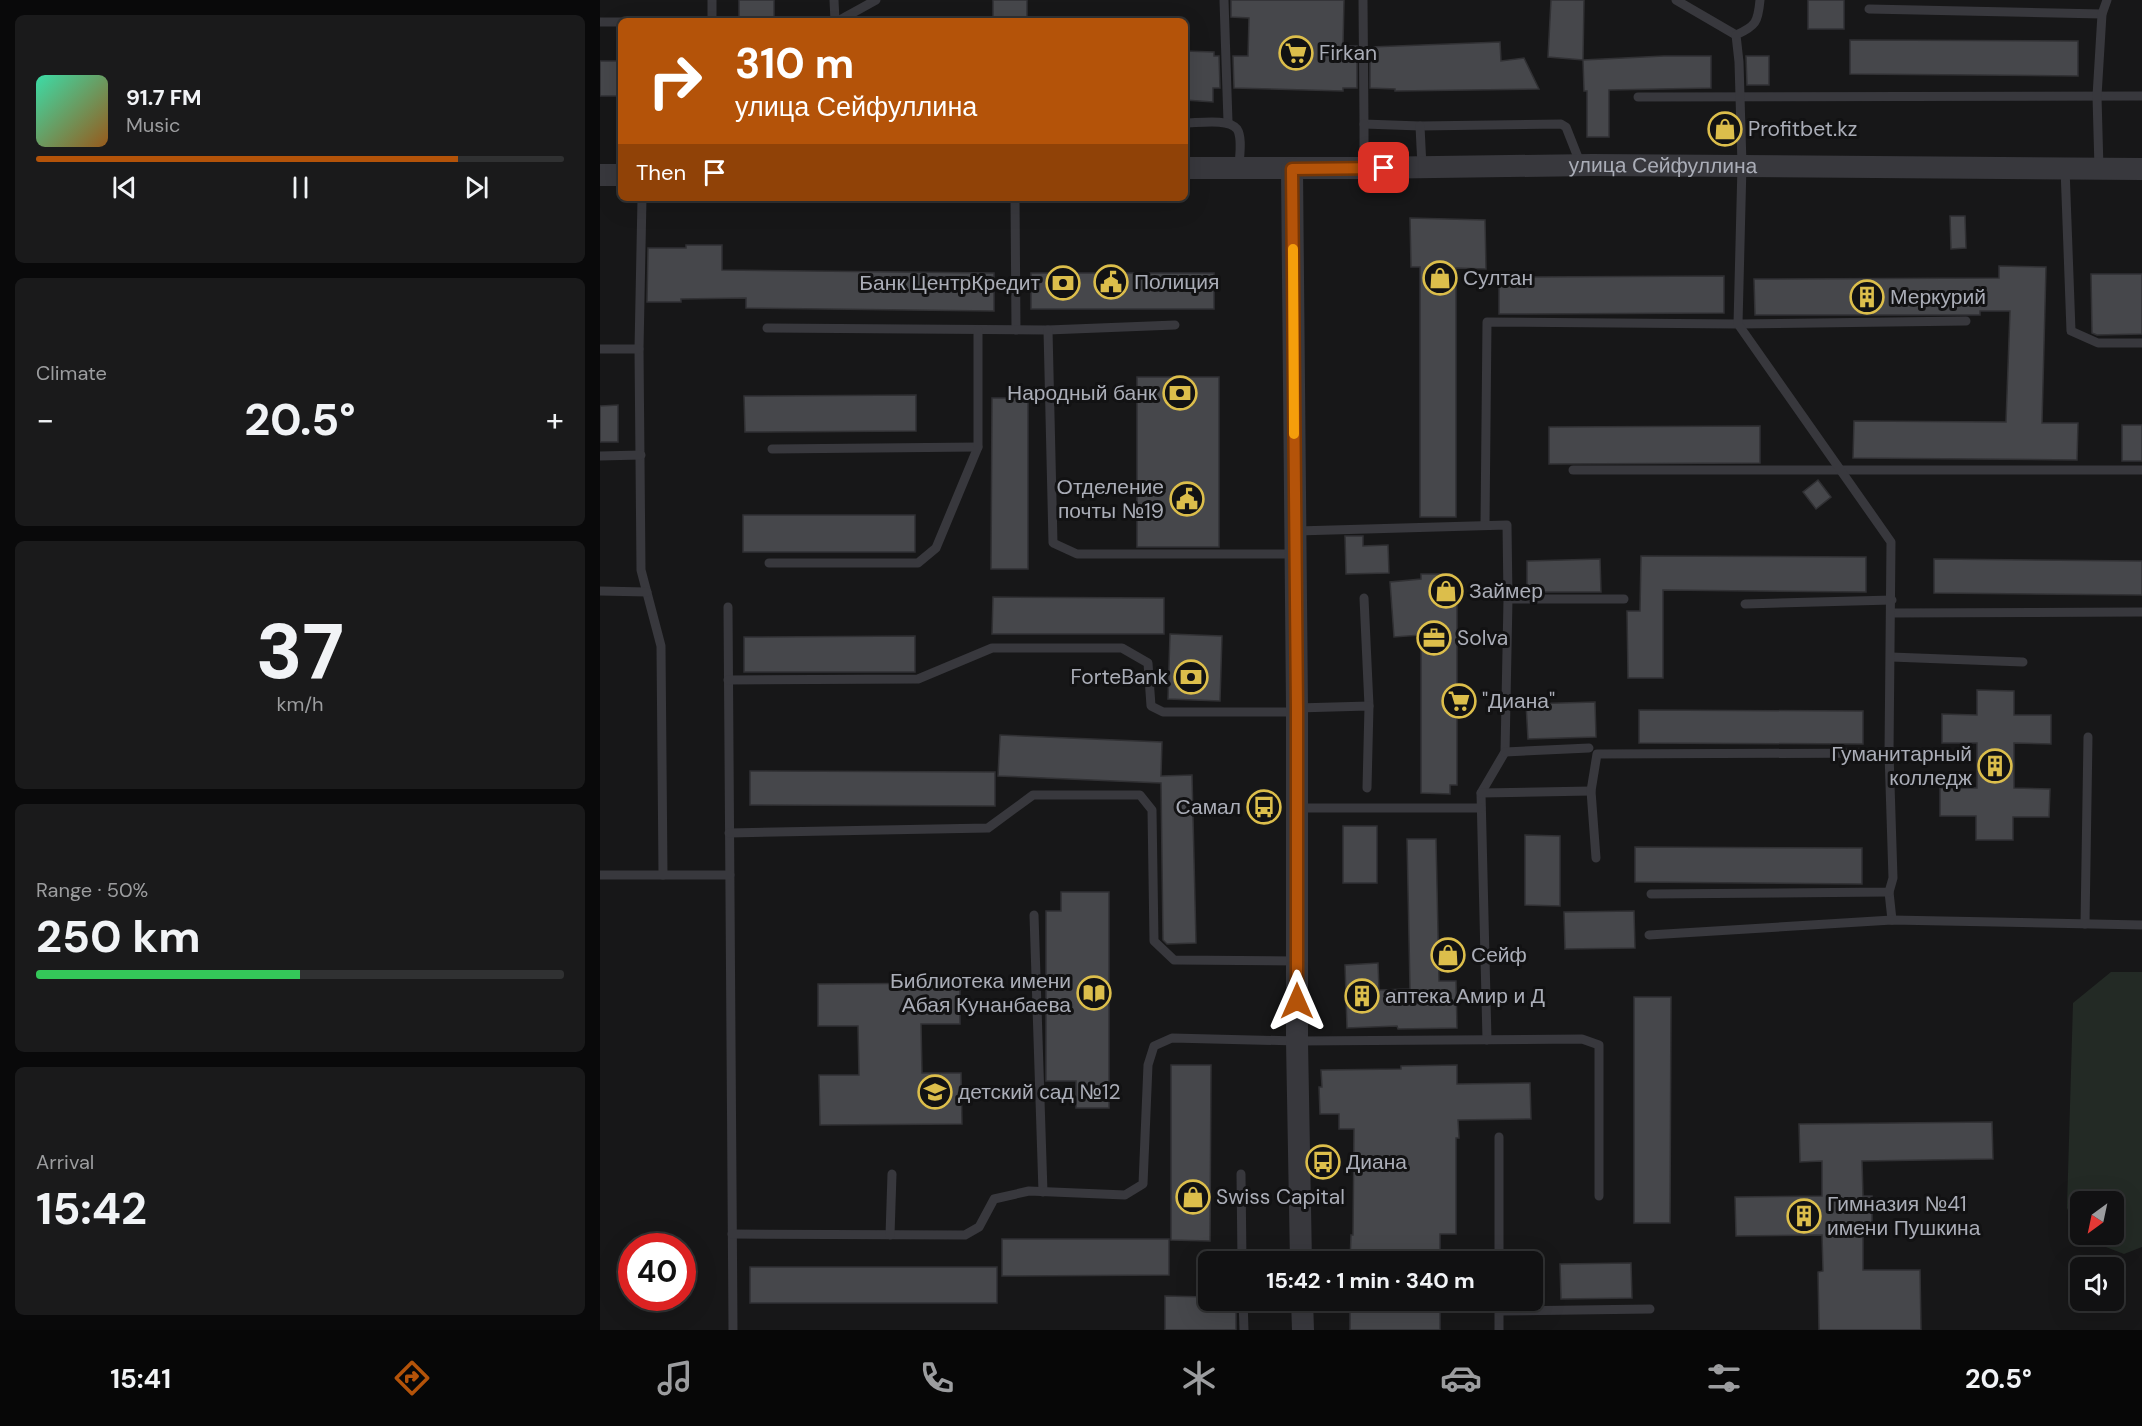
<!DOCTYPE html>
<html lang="en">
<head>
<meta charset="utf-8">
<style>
  body { margin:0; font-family:"DM Sans",sans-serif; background:#1a1a1b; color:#f1f3f6; height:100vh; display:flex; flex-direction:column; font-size:22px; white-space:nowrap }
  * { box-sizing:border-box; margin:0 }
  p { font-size:20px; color:#9c9d9f }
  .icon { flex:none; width:33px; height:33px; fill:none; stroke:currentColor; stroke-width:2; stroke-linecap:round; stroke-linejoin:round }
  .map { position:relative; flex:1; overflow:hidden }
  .sheet { display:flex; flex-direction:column; gap:15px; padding:15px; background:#09090a; width:600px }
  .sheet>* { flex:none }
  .banner { position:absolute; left:18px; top:18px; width:570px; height:183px; border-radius:9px; box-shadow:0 6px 24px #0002,0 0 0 2px #303132; background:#b45309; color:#fff; overflow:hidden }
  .needle { width:39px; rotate:213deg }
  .tools { position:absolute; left:1470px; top:1191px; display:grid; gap:12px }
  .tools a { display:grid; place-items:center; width:54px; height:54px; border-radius:9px; background:#111112; box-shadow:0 6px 24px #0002,0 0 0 2px #303132; font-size:30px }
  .speed { position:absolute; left:18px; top:1233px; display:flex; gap:12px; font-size:30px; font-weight:700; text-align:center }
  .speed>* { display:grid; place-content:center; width:78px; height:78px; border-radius:50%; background:#111112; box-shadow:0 6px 24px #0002,0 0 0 2px #303132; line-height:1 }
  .speed .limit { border:9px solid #d22; background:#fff; color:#111 }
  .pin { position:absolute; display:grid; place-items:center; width:51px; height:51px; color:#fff; margin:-26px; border-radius:12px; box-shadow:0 3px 9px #0006 }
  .me { position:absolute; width:66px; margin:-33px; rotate:0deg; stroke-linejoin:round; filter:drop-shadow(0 0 4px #0008) }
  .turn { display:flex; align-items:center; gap:21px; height:126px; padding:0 18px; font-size:27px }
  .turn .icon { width:78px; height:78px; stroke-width:2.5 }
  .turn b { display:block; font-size:42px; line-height:51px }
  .then { display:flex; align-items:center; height:57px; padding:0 18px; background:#0003; gap:12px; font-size:22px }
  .big { font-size:45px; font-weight:700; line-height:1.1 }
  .sheet .widget { flex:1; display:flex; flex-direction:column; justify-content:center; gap:9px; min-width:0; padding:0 21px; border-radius:9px; background:#1a1a1b }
  .sheet .dial { align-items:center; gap:0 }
  .dial b { font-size:78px; line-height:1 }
  .song { display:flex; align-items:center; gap:18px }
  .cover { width:72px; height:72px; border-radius:9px; background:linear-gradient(135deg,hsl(160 70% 55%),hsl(30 70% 35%)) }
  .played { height:6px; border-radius:3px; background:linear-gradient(90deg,#b45309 80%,#303132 80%) }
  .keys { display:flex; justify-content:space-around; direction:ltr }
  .heat { display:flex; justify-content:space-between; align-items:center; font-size:33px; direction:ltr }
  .charge { height:9px; border-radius:4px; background:linear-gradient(90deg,#34c759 50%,#303132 0) }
  .trip { position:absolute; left:598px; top:1251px; width:345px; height:60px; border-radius:9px; background:#111112; box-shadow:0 6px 24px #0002,0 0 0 2px #303132; font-weight:700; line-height:60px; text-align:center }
  .tabs { display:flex; height:96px; justify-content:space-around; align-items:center; background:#070707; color:#9c9d9f }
  .tabs .icon { width:42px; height:42px }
  .tabs .selected { color:#b45309 }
  .tabs b { font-size:27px; color:#f1f3f6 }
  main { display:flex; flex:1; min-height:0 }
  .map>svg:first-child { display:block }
  .green { fill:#232a25; fill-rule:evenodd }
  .building { fill:#46474b; stroke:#313134; stroke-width:1.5 }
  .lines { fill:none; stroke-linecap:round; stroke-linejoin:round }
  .service { stroke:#38383d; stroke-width:9 }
  .tertiary { stroke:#38383d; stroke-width:22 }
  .route-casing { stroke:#753606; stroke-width:15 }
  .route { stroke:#b45309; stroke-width:10 }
  .slow { stroke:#f59e0b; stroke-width:10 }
  .labels { text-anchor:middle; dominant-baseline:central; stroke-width:6; stroke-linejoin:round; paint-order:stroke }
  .poi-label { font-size:21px; fill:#aaadb7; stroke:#121213; text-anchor:start }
  .street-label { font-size:21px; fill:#aaadb7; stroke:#121213 }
</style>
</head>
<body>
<main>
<section class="sheet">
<div class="widget">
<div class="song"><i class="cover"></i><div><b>91.7 FM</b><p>Music</p></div></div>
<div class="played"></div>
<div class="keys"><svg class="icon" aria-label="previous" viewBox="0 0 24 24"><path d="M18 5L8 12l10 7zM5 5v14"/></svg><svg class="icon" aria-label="pause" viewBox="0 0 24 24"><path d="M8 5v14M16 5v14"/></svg><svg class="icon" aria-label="next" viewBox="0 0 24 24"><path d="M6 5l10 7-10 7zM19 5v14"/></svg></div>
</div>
<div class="widget"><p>Climate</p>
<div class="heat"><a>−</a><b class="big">20.5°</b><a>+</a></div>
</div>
<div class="widget dial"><b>37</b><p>km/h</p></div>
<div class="widget"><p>Range · 50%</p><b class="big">250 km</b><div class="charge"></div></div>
<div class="widget"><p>Arrival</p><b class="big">15:42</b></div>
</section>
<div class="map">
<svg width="1542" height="1330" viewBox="0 0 1542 1330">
  <rect width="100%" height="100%" fill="#171718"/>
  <path class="green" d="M1511 972H1542V1247L1524 1254 1480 1237 1467 1208 1473 1003ZM1480 1202H1514V1234H1480Z"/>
  <g class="building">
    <rect x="139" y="0" width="35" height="21"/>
    <rect x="393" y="0" width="34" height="21"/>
    <polygon points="631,0 744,0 743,46 757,46 757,88 743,88 743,91 634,88 633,56 648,56 649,18 631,17"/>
    <polygon points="951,0 984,0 983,60 948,57"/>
    <rect x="1208" y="0" width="36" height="29"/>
    <polygon points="1250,40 1478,41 1478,76 1250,74"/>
    <polygon points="900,42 901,61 924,58 939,89 795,91 795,89 770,88 770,47"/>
    <polygon points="585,51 614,52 614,56 619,56 620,88 613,88 613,102 585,100"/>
    <polygon points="1064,56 1111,56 1111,88 1009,90 1009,137 987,137 987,91 984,91 983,60"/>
    <polygon points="1146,56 1169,56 1169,85 1147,85"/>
    <rect x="0" y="61" width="21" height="35"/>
    <polygon points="1350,216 1365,216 1366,248 1351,249"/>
    <polygon points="810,218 885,220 886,269 856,268 856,517 820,517 820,267 811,267"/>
    <polygon points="86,245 122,245 122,270 394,273 394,311 146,308 146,298 81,299 81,302 47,302 48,248 86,248"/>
    <polygon points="1399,266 1446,267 1442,423 1478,423 1477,460 1253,458 1254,421 1406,422 1410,311 1380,311 1380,315 1155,315 1154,279 1399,278"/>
    <rect x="431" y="273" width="183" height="36"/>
    <polygon points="1491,274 1542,274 1542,334 1497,335 1492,333"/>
    <polygon points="1124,276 1124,313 899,314 899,277"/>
    <rect x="537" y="377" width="82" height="170"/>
    <polygon points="316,395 316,431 145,432 144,396"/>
    <polygon points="392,398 428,398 428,569 391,569"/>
    <polygon points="18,405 18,442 0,442 0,406"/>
    <rect x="1522" y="425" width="20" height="36"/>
    <polygon points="1160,426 1160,463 949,464 949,427"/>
    <polygon points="1218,480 1231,497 1216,509 1203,492"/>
    <rect x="143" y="515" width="172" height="37"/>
    <polygon points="745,536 763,536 763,546 788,545 789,573 746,574"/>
    <polygon points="1041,556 1266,557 1266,592 1063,590 1063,678 1028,678 1027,611 1040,611"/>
    <polygon points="1000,559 1001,592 927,592 927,561"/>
    <polygon points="1334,559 1542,561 1542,595 1334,593"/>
    <polygon points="821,574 852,574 852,583 857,583 857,785 850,785 850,794 821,793 821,635 794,637 790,582 821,579"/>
    <polygon points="393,597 564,598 564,634 392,634"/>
    <polygon points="570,634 622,636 620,701 568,699"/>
    <polygon points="315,636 315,672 144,672 144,637"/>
    <polygon points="1377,690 1414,691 1414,715 1451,715 1451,744 1414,743 1414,788 1450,789 1449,817 1413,817 1413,840 1376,840 1376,816 1340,816 1340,788 1377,788 1377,743 1342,743 1342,714 1377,715"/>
    <polygon points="995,702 996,737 928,739 926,704"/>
    <polygon points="1039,710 1263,711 1263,744 1039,743"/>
    <polygon points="400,735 562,742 561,776 592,775 596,943 567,944 563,940 561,783 398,776"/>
    <polygon points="150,771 395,772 395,806 150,805"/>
    <rect x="743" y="826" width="34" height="57"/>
    <polygon points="925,835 960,836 960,906 925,905"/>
    <polygon points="807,839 836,839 839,981 856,981 857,1028 798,1029 797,1026 747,1028 745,965 778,963 779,990 810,989"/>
    <polygon points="1035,847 1262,848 1262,884 1035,882"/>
    <polygon points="461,892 509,892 509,1108 476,1108 476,1081 446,1081 446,911 461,911"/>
    <polygon points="1034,911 1035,948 965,949 964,912"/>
    <polygon points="360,983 360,1024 321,1024 322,1073 361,1073 362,1124 220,1125 219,1075 259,1075 258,1026 218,1026 218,984"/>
    <polygon points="1034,997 1071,997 1070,1223 1034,1223"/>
    <polygon points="571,1065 611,1065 610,1241 571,1240"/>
    <polygon points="857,1065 857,1084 930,1083 931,1119 858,1120 859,1138 856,1138 856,1234 840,1234 840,1262 750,1262 751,1235 753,1235 754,1129 739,1129 739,1114 720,1114 719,1087 722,1087 721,1070 801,1069 801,1066"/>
    <polygon points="1392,1122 1393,1159 1262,1161 1263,1196 1272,1196 1272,1236 1263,1236 1263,1270 1320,1270 1321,1330 1219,1330 1218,1272 1223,1271 1222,1235 1136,1236 1135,1197 1222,1196 1222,1161 1200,1162 1199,1124"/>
    <polygon points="402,1239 569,1239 569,1275 402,1276"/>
    <polygon points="1031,1263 1032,1298 961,1299 960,1264"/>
    <rect x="150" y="1267" width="247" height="36"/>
    <polygon points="565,1296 609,1297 609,1300 636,1300 636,1330 565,1330"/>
    <rect x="750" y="1300" width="90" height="30"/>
  </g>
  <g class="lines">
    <g class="service">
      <polyline points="234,0 235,21"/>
      <polyline points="624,0 628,122"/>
      <polyline points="763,0 764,124 820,126 961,124 966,127 981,165"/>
      <polyline points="1076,0 1136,35"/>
      <polyline points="1269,9 1502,14"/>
      <polyline points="112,21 112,0"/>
      <polyline points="238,21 276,0"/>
      <polyline points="0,22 21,22"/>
      <polyline points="1038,97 1542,96"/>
      <path d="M585 123C598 123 629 118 637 129 643 138 639 158 639 168"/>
      <polyline points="764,124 764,167"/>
      <polyline points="820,126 822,167"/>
      <polyline points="1465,168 1471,331 1498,343 1542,343"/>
      <polyline points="1499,169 1497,96 1502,14 1507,0"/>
      <polyline points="42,198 39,349 41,570 61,646 63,875"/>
      <polyline points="415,198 416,330"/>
      <polyline points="167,328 448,330 575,325"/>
      <polyline points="448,330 453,543 477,554 696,554"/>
      <polyline points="0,349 39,349"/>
      <polyline points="172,449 378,447"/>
      <polyline points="0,456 41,455"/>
      <polyline points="973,470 1542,470"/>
      <polyline points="885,525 887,322 1138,324 1366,321"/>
      <polyline points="697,531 907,525 908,599 905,752 881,793 887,1040"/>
      <polyline points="169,563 318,563 336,548 378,447 378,330"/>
      <polyline points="0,591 47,592"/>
      <polyline points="764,598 769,706"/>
      <polyline points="908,599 1024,599"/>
      <polyline points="1145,604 1292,600"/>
      <polyline points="128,607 133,1330"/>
      <polyline points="1292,613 1542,612"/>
      <polyline points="1291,657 1423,662"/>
      <polyline points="128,680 318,679 392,648 522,648 548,663 551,706 563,712 696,712"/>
      <polyline points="697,708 769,706 767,788"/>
      <polyline points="905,752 989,748"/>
      <polyline points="881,793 991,791"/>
      <polyline points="699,808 881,808"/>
      <polyline points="129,833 388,828 433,795 540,795 552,810 554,941 574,960 697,961"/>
      <polyline points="996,858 991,791 997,754 1289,753"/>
      <polyline points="0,875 130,875"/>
      <polyline points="1289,892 1292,920"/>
      <path d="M1051 894 1289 892 1293 878 1289 753 1291 542 1138 324 1142 165 1139 62 1136 35C1156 26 1158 22 1160 0"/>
      <polyline points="434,915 443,1192"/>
      <polyline points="1485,924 1488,737"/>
      <polyline points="1049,935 1292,920 1542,925"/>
      <polyline points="899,1137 899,1262"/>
      <polyline points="641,1174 642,1262"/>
      <polyline points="132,1234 365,1235 379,1227 394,1199 429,1191 525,1195 543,1184 548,1065 554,1046 572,1038 697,1041 982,1039 999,1045 999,1196"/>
      <polyline points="290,1235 292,1174"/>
      <polyline points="643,1300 644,1330"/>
      <polyline points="899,1300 899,1330"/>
      <polyline points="899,1311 1050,1309"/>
    </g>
    <g class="tertiary">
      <path id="s1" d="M585 168H764L992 165 1542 169"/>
      <polyline points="692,169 697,708 697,1041 701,1262"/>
      <polyline points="0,175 21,175"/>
      <polyline points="702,1300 703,1330"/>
    </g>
  </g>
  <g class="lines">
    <defs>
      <polyline id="route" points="697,1001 697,708 692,169 784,168"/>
    </defs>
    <use href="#route" class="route-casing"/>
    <use href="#route" class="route"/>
    <polyline class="slow" points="693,249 694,434"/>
  </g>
  <defs>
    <symbol id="supermarket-ring" viewBox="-11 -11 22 22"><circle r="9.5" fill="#121213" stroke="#dcbe4b" stroke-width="1.5"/><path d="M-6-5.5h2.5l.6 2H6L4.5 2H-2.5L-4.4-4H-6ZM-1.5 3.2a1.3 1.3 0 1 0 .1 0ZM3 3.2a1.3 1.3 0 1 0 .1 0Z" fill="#dcbe4b"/></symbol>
    <symbol id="shop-ring" viewBox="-11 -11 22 22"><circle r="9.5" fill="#121213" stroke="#dcbe4b" stroke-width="1.5"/><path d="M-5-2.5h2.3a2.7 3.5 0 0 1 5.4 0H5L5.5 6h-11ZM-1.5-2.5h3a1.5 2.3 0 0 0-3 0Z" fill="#dcbe4b"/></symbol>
    <symbol id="civic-ring" viewBox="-11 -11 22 22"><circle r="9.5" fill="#121213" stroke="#dcbe4b" stroke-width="1.5"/><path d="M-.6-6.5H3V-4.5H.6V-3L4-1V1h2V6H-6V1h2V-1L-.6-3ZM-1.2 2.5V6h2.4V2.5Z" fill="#dcbe4b"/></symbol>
    <symbol id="bank-ring" viewBox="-11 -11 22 22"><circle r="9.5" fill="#121213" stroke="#dcbe4b" stroke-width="1.5"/><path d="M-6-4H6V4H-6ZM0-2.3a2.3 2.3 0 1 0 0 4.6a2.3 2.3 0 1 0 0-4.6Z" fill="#dcbe4b"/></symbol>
    <symbol id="building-ring" viewBox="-11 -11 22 22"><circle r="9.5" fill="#121213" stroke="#dcbe4b" stroke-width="1.5"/><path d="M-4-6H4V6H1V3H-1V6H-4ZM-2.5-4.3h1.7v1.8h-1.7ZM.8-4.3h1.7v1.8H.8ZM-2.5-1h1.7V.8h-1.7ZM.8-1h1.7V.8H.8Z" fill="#dcbe4b"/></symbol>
    <symbol id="office-ring" viewBox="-11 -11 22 22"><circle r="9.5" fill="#121213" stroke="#dcbe4b" stroke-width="1.5"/><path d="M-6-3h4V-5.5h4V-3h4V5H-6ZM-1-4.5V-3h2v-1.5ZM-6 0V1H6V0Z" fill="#dcbe4b"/></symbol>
    <symbol id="bus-ring" viewBox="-11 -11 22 22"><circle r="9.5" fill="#121213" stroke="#dcbe4b" stroke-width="1.5"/><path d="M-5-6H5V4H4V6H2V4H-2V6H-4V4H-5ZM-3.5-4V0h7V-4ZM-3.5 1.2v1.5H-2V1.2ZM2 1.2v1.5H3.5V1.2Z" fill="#dcbe4b"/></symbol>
    <symbol id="library-ring" viewBox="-11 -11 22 22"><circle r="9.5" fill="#121213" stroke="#dcbe4b" stroke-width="1.5"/><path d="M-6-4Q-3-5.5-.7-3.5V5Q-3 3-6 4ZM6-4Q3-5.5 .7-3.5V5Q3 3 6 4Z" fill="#dcbe4b"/></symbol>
    <symbol id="school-ring" viewBox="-11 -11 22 22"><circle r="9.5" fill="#121213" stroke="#dcbe4b" stroke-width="1.5"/><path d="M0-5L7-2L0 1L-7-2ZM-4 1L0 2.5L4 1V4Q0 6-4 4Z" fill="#dcbe4b"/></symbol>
  </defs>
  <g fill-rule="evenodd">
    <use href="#supermarket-ring" x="677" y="34" width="38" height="38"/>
    <use href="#shop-ring" x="1106" y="110" width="38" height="38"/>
    <use href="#shop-ring" x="821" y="259" width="38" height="38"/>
    <use href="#civic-ring" x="492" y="263" width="38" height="38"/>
    <use href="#bank-ring" x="444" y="264" width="38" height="38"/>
    <use href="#building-ring" x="1248" y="278" width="38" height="38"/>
    <use href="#bank-ring" x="561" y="374" width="38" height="38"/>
    <use href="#civic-ring" x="568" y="480" width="38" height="38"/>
    <use href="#shop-ring" x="827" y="572" width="38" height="38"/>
    <use href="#office-ring" x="815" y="619" width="38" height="38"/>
    <use href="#bank-ring" x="572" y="658" width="38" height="38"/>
    <use href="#supermarket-ring" x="840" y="682" width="38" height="38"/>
    <use href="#building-ring" x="1376" y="747" width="38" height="38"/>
    <use href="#bus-ring" x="645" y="788" width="38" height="38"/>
    <use href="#shop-ring" x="829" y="936" width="38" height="38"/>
    <use href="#library-ring" x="475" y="974" width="38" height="38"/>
    <use href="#building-ring" x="743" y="977" width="38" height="38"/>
    <use href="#school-ring" x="316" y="1073" width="38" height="38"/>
    <use href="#bus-ring" x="704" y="1143" width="38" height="38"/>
    <use href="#shop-ring" x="574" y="1178" width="38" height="38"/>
    <use href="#building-ring" x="1185" y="1197" width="38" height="38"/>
  </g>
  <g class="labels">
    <g class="poi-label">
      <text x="719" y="53">Firkan</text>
      <text x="1148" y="129">Profitbet.kz</text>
      <text x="863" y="278">Султан</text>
      <text x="534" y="282">Полиция</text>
      <text x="440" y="283" text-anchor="end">Банк ЦентрКредит</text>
      <text x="1290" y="297">Меркурий</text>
      <text x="557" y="393" text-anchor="end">Народный банк</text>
      <text x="564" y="487" text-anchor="end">Отделение<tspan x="564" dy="24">почты №19</tspan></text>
      <text x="869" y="591">Займер</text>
      <text x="857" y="638">Solva</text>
      <text x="568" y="677" text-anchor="end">ForteBank</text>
      <text x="882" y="701">"Диана"</text>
      <text x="1372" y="754" text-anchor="end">Гуманитарный<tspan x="1372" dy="24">колледж</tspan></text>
      <text x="641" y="807" text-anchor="end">Самал</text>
      <text x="871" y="955">Сейф</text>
      <text x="471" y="981" text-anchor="end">Библиотека имени<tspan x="471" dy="24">Абая Кунанбаева</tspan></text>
      <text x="785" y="996">аптека Амир и Д</text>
      <text x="358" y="1092">детский сад №12</text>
      <text x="746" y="1162">Диана</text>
      <text x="616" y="1197">Swiss Capital</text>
      <text x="1227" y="1204">Гимназия №41<tspan x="1227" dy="24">имени Пушкина</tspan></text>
    </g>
    <g class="street-label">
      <text stroke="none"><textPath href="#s1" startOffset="478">улица Сейфуллина</textPath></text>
    </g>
  </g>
</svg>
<div class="tools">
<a><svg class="needle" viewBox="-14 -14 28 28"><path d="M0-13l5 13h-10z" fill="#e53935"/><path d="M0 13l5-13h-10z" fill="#9c9d9f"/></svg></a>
<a><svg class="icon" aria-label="sound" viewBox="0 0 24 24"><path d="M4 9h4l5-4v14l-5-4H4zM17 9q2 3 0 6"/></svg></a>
</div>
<div class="speed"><div class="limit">40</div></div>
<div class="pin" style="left:784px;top:168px;background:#d93025"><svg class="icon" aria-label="arrive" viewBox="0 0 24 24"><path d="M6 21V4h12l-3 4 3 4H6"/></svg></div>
<svg class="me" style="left:697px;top:1001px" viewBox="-20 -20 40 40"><path d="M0-17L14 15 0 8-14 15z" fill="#b45309" stroke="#fff" stroke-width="4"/></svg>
<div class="trip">15:42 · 1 min · 340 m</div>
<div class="banner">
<div class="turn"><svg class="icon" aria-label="right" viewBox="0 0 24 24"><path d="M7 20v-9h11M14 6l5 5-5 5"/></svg><div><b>310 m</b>улица Сейфуллина</div></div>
<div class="then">Then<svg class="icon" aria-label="arrive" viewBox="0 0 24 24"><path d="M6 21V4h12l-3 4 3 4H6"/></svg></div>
</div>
</div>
</main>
<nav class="tabs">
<b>15:41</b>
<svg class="icon selected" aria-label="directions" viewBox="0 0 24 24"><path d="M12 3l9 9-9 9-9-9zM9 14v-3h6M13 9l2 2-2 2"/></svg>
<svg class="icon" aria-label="music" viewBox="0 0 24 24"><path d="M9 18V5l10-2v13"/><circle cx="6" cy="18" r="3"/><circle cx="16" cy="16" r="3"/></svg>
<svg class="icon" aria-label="phone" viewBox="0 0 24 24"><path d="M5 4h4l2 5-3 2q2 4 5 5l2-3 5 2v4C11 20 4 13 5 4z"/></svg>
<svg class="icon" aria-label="climate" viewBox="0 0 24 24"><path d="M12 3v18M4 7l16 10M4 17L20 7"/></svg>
<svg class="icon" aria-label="car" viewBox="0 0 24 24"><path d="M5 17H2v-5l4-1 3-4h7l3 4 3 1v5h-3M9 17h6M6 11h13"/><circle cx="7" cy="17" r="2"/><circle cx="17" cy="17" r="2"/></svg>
<svg class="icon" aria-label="filters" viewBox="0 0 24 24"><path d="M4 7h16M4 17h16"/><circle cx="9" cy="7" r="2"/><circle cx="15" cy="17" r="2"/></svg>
<b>20.5°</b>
</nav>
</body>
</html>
